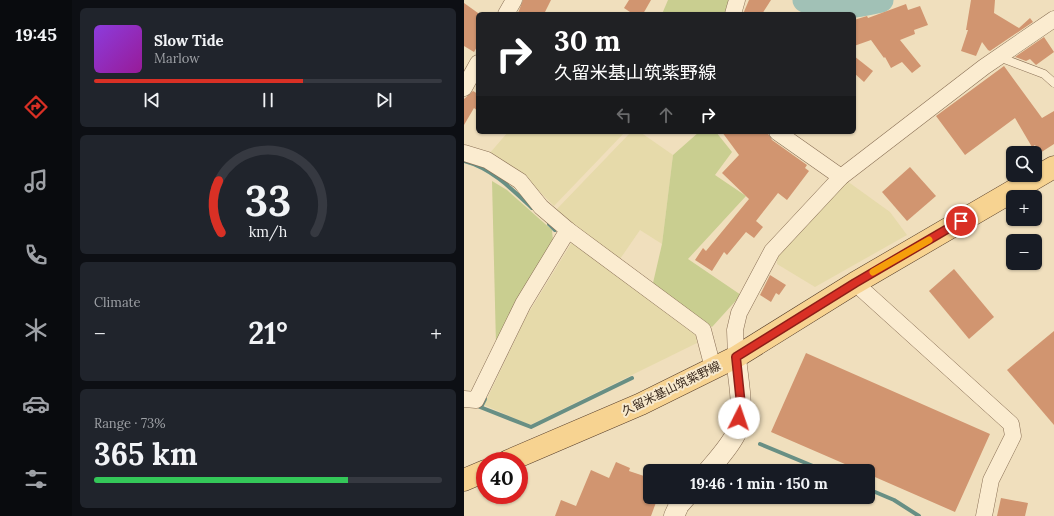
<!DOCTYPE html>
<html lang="en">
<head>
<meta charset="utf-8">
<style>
  body { margin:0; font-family:Lora,"Noto Sans JP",serif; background:#20242c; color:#f1f3f6; height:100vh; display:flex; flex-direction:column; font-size:15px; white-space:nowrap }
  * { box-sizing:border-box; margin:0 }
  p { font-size:13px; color:#9ea1a6 }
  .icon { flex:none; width:22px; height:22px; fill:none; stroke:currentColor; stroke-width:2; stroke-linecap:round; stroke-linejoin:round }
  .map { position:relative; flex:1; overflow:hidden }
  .side { display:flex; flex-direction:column; gap:8px; padding:8px; background:#0d0f14; width:392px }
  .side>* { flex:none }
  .banner { position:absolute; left:12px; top:12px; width:380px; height:122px; border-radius:6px; box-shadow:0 1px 3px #0004; background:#202124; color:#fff; overflow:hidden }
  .tools { position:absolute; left:542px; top:146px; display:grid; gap:8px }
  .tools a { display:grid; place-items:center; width:36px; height:36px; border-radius:6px; background:#171b24; box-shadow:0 1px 3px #0004; font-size:20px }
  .speed { position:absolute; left:12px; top:452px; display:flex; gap:8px; font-size:20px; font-weight:700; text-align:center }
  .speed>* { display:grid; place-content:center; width:52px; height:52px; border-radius:50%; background:#171b24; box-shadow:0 1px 3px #0004; line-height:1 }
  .speed .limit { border:6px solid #d22; background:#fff; color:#111 }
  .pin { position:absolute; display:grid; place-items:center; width:34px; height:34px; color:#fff; margin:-17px; border:2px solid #fff; border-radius:50%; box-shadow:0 1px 4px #0007 }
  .me { position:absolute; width:44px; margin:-22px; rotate:4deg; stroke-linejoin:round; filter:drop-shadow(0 0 3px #0008) }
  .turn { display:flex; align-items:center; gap:14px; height:84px; padding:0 12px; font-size:18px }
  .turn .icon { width:52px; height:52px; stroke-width:2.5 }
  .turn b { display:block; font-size:28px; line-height:34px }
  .lanes { display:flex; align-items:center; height:38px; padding:0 12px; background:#0003; justify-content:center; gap:20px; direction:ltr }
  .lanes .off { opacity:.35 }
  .big { font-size:30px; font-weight:700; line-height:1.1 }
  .side .card { flex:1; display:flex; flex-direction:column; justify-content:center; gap:6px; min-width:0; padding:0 14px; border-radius:6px; background:#20242c }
  .side .dial { align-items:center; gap:0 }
  .dial svg { height:104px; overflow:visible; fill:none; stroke:#363941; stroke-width:7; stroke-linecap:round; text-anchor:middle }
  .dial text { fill:#f1f3f6; stroke:none }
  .song { display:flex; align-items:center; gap:12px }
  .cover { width:48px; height:48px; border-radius:6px; background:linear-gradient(135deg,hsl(270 70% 55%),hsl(300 70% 35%)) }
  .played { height:4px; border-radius:2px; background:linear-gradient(90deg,#d93025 60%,#363941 60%) }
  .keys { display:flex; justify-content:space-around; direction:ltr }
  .heat { display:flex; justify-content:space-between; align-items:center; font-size:22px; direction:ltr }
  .charge { height:6px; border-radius:3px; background:linear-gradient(90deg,#34c759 73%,#363941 0) }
  .trip { position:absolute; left:179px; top:464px; width:232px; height:40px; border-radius:6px; background:#171b24; box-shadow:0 1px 3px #0004; font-weight:700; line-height:40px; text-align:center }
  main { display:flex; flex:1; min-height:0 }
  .dock { display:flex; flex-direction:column; width:72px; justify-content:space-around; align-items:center; background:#090b0e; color:#9ea1a6 }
  .dock .icon { width:28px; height:28px }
  .dock .selected { color:#d93025 }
  .dock b { font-size:18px; color:#f1f3f6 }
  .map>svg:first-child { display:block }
  .farmland { fill:#e6daaa }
  .green { fill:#c9ce90 }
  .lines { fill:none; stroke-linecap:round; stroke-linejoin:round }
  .stream { stroke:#688f84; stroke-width:4 }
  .river { stroke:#a1c1b6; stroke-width:25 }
  .building { fill:#d19570 }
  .service-casing { stroke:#896f55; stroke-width:9 }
  .minor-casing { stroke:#896f55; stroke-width:17 }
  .tertiary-casing { stroke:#896f55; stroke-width:21 }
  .primary-casing { stroke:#563d2a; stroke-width:23 }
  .service { stroke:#fbecd0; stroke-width:8 }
  .minor { stroke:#fbecd0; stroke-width:16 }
  .tertiary { stroke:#fbecd0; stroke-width:20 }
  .primary { stroke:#f7d391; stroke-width:22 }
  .route-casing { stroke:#8d1f18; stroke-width:10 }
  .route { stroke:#d93025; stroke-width:7 }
  .slow { stroke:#f59e0b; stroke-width:7 }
  .labels { text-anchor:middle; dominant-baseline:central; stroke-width:4; stroke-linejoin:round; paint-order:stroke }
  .street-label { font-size:12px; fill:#37271b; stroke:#f7e9cd }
</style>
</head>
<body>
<main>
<nav class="dock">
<b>19:45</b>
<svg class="icon selected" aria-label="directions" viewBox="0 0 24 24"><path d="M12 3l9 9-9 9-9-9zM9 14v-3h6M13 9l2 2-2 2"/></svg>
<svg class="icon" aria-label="music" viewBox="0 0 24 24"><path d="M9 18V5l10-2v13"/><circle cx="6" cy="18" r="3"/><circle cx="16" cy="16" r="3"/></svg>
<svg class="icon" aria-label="phone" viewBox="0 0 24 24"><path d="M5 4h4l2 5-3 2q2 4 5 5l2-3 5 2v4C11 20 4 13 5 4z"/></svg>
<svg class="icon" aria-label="climate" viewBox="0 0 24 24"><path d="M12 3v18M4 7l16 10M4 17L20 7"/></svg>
<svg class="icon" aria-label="car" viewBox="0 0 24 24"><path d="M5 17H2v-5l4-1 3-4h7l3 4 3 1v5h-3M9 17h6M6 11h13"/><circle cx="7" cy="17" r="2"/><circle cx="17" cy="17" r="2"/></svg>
<svg class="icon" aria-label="filters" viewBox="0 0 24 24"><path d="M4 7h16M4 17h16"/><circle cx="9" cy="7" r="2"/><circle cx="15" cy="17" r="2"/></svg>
</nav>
<section class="side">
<div class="card">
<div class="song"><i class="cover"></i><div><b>Slow Tide</b><p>Marlow</p></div></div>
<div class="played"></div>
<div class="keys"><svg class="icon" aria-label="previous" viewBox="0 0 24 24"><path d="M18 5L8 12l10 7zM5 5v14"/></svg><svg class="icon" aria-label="pause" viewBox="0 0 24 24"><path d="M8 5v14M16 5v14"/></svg><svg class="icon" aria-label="next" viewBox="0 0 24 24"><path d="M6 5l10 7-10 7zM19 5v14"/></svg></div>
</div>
<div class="card dial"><svg viewBox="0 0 100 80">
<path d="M14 69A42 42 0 1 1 86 69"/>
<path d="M14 69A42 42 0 0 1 12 29" stroke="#d93025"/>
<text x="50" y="56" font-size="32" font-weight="700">33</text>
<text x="50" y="72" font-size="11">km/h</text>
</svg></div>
<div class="card"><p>Climate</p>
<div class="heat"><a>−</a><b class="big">21°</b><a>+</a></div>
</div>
<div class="card"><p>Range · 73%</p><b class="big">365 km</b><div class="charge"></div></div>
</section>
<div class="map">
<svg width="590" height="516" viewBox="0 0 590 516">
  <rect width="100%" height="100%" fill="#f0dfbd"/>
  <g class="farmland">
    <polygon points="44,132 161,132 90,206 59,175 25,154"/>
    <polygon points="167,132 176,132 209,155 198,244 176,230 156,259 116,232 92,210"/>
    <polygon points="383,181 426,212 443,235 351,287 313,264 313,259 315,254"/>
    <polygon points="108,242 227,328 232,336 233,343 66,425 20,405 62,317"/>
  </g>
  <g class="green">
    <polygon points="204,0 267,0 264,14 198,14"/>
    <polygon points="235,132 252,132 268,152 251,175 282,196 224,259 277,295 248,327 189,283 198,244 209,155"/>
    <polygon points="28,181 43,190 88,230 89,241 32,345"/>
  </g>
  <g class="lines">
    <g class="stream">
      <path d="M0 161C27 168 48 189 68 208"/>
      <polyline points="85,224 91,230"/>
      <polyline points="16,407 67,427 168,378"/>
      <polyline points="17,407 21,399"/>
      <polyline points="296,444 361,471"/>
      <polyline points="404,489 430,500 455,516"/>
    </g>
    <path class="river" d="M341 0C367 10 391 6 417 0"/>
  </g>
  <g class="building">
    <polygon points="59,0 87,0 80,14 56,14 54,13"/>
    <polygon points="165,0 187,0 179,14 169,14 160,8"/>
    <polygon points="285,0 307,0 298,14 279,14"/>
    <polygon points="507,0 531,0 530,13 555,28 566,18 569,22 526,51 524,50 518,42 512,56 497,51 504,30 502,30"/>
    <polygon points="0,3 14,13 14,45 10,52 0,46"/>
    <polygon points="442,4 444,10 456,6 464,25 450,30 451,34 436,40 457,66 448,73 438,62 427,68 421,57 420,58 407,40 390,46 390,20 403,16 404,18"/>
    <polygon points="580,37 590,52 572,65 566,59 562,61 551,57"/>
    <polygon points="390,56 409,71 400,82 390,73"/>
    <polygon points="540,66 578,118 590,111 590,144 576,153 571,145 568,147 551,118 501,155 472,116"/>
    <polygon points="9,91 14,94 14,111 10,108 0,125 0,99"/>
    <polygon points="258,132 303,132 308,140 343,165 341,168 345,171 323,200 314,193 292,221 299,227 290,238 282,232 263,255 260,252 248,271 231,260 239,248 242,251 285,199 258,173 275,155"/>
    <polygon points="446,167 472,196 443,221 418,192"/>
    <polygon points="490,269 530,317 505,339 465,291"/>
    <polygon points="306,275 322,285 315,295 312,293 307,302 296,295"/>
    <polygon points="590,331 590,425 543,370"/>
    <polygon points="342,353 526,434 491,512 404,474 404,471 397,471 307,432"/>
    <polygon points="152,462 166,468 165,471 186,478 186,497 194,497 187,516 91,516 97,500 112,506 127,470 145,478"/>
    <polygon points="537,498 564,503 561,516 533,516"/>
  </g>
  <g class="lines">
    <defs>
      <polyline id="service" points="535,57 580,74 590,83"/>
      <g id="minor">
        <polyline points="42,14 50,0"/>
        <polyline points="269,14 273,0"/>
        <polyline points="0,88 14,63"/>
        <polyline points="313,132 377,177"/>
        <polyline points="0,153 23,160 56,181 77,207 104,230 239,330 249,368"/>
        <polyline points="391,283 547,424 549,436 527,480 520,516"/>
        <polyline points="272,357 271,330 275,313 308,251 377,177 520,67 590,19"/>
        <polyline points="0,399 12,400 59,304 104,230"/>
      </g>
      <g id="tertiary">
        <path d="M244 471C253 460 268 444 273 431 281 408 274 381 272 357"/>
        <polyline points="210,516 215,505 222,497"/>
      </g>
      <g id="primary">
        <polyline points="44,461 177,404 272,357 391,283 590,167"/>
        <polyline points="0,480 21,471"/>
      </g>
    </defs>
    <use href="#service" class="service-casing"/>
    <use href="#minor" class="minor-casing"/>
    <use href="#tertiary" class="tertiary-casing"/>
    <use href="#primary" class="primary-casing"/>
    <use href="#service" class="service"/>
    <use href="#minor" class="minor"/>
    <use href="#tertiary" class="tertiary"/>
    <use href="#primary" class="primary"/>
  </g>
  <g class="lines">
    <defs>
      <polyline id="route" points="275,418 277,405 272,357 391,283 497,221"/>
    </defs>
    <use href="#route" class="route-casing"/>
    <use href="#route" class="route"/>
    <polyline class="slow" points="409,272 465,240"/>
  </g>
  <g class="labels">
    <g class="street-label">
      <text transform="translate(207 388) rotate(-26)">久留米基山筑紫野線</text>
    </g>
  </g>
</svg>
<div class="tools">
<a><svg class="icon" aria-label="search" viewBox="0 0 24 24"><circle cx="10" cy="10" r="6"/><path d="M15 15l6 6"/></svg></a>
<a>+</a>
<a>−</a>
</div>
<div class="speed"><div class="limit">40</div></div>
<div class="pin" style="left:497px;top:221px;background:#d93025"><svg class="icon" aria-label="arrive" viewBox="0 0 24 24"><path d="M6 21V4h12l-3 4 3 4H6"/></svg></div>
<svg class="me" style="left:275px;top:418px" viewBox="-20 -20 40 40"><circle r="19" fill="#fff"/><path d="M0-13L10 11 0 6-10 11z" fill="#d93025"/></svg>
<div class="trip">19:46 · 1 min · 150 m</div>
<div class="banner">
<div class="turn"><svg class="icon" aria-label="right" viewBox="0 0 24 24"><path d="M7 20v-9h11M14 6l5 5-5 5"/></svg><div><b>30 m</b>久留米基山筑紫野線</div></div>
<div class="lanes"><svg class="icon off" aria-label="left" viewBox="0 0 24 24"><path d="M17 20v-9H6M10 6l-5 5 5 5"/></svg><svg class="icon off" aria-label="ahead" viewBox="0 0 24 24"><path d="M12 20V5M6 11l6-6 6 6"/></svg><svg class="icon" aria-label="right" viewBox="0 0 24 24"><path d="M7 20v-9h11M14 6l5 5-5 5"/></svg></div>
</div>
</div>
</main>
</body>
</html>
